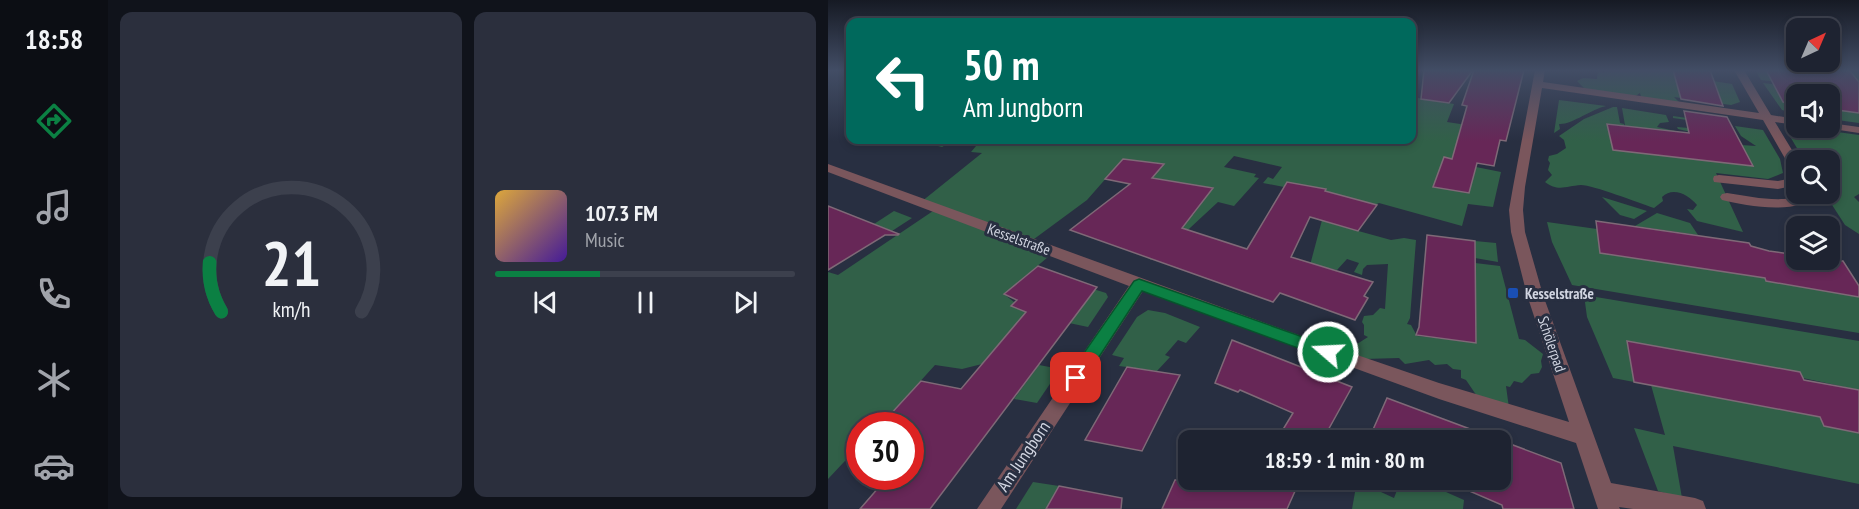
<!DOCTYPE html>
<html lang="en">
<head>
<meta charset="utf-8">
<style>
  body { margin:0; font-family:"PT Sans Narrow",sans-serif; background:#2b2f3d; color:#f1f3f6; height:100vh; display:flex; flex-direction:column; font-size:22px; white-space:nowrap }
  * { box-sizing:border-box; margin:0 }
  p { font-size:20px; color:#a1a4ab }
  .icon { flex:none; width:33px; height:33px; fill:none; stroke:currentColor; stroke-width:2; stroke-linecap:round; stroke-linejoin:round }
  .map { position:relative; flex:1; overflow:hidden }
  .panel { display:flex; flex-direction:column; gap:12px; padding:12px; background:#10131b; width:720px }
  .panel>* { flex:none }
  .hud { position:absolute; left:18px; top:18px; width:570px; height:126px; border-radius:12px; box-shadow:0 3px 9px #0003,0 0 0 2px #3c404d; background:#00695c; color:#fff; overflow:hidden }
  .needle { width:39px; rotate:44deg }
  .tools { position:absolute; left:958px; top:18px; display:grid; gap:12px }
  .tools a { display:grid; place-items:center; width:54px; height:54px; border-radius:12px; background:#1e2331; box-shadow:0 3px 9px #0003,0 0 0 2px #3c404d; font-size:30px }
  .speed { position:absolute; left:18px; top:412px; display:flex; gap:12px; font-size:30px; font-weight:700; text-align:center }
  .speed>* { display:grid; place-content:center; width:78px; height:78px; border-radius:50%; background:#1e2331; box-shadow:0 3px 9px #0003,0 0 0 2px #3c404d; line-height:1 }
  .speed .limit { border:9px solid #d22; background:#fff; color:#111 }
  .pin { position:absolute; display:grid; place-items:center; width:51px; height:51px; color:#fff; margin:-26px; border-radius:12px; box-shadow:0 3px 9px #0006 }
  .me { position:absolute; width:66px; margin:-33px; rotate:289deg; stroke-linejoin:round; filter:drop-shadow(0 0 4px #0008) }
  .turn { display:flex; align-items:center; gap:21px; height:126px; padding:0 18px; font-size:27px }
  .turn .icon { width:78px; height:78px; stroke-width:2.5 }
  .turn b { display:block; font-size:42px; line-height:51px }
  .panel .widget { flex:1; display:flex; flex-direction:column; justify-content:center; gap:9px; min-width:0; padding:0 21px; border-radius:12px; background:#2b2f3d }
  .panel .dial { align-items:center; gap:0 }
  .dial svg { height:156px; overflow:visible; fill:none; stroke:#3c404d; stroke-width:7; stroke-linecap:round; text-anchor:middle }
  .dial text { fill:#f1f3f6; stroke:none }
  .song { display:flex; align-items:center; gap:18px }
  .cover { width:72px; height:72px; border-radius:9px; background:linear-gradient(135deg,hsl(40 70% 55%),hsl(260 70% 35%)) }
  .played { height:6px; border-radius:3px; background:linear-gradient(90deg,#0b8043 35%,#3c404d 35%) }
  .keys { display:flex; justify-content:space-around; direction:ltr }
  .panel .tiles { flex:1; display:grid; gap:12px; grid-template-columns:repeat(2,1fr) }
  .trip { position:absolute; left:350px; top:430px; width:333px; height:60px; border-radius:12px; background:#1e2331; box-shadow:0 3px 9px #0003,0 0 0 2px #3c404d; font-weight:600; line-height:60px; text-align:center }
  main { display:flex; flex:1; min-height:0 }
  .menu { display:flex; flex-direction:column; width:108px; justify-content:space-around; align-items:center; background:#0c0e14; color:#a1a4ab }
  .menu .icon { width:42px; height:42px }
  .menu .active { color:#0b8043 }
  .menu b { font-size:27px; color:#f1f3f6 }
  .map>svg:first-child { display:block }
  .green { fill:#316048 }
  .building { fill:#672757; stroke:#7f6977; stroke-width:1.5 }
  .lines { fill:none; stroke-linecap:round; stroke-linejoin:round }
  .minor { fill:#7a565c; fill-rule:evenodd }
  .route { fill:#0b8043; stroke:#07532c; stroke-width:1.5 }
  .transit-dot { fill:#1a4fb4; stroke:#282f41; stroke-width:2 }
  .labels { text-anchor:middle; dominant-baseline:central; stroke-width:6; stroke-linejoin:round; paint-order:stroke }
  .street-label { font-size:15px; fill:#d1d5e1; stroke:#282f41 }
  .poi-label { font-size:15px; font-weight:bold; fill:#d1d5e1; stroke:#282f41; text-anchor:start }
  .near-street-label { font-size:18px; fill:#d1d5e1; stroke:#282f41 }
</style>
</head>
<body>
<main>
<nav class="menu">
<b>18:58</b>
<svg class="icon active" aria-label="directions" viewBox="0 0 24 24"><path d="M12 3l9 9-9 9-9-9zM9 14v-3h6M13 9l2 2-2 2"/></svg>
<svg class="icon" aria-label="music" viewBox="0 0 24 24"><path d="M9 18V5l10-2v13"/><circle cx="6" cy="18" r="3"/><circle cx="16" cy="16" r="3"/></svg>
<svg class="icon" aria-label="phone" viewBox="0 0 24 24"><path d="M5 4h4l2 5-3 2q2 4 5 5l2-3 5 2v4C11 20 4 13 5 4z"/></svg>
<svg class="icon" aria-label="climate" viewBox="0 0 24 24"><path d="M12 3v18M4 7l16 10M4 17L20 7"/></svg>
<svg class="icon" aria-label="car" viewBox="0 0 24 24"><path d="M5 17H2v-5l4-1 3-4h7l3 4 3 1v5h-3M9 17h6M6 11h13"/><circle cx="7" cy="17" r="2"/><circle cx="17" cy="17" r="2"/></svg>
</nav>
<section class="panel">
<div class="tiles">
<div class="widget dial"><svg viewBox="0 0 100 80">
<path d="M14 69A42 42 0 1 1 86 69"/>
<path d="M14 69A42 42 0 0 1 8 44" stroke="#0b8043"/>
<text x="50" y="56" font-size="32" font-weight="700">21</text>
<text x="50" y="72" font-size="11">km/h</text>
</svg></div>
<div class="widget">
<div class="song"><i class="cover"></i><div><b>107.3 FM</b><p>Music</p></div></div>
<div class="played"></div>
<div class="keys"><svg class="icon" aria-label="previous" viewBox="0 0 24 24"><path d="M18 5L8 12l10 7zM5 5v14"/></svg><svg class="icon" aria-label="pause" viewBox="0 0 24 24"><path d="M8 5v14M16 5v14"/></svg><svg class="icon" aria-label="next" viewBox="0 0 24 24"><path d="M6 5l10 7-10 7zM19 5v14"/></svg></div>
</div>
</div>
</section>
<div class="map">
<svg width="1031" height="509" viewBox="0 0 1031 509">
  <rect width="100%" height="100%" fill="#282f41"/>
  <g class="green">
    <path d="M770 70 776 73V70H845L851 90 885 81 904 84 912 102 903 105 846 97 851 102 846 106C833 105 824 104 813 97L812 93 803 99 756 88 749 81 755 78 769 79Z"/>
    <polygon points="927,70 1031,70 1031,123 1002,119 1002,94 969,94 969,114 954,110 935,83 993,90 1007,97 999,88 933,80"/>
    <polygon points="584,97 626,104 619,122 652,127 628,159 616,157 606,187 648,167 673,172 665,207 640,204 634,226 551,203 505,224 563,240 576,238 588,240 582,318 579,324 583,325 589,336 647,342 647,263 672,266 691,339 697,340 715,354 713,361 714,367 711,373 703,374 694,383 686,381 682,387 678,386 681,408 655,405 638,380 633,378 633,370 625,369 619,364 607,365 601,360 577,364 571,358 536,359 525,355 529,344 540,337 536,335 536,325 534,322 536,316 545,315 552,308 557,309 560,264 539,265 535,269 534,275 526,272 531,263 519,259 509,270 500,268 498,272 481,269 498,205 492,201 498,189 456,187 435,183 440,177 445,179 454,167 406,156 396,167 428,174 426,177 431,178 406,206 390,202 335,253 323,260 320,258 335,243 342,211 365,215 385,188 333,180 319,184 336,164 295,159 259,200 202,242 226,252 176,294 197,311 207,308 178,336 154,364 134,369 107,365 59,418 96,426 32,426 31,446 0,479 0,272 10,275 108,209 93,202 154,153 143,152 148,146 123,142 114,147 110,146 114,142 82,140 584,140"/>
    <path d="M731 100 778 106C764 109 743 125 731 124L732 129 726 133Z"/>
    <path d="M785 107H789L792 123 796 124 798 131 794 108 838 115 841 122 832 123 829 127 852 132 855 138 884 137 850 129 849 127 861 128 859 120 845 118V116L894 123 913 145 928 146 913 136 907 126 935 130 952 159 955 173 940 179 888 173 915 232 869 221 859 209 865 210 869 205C861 195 845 186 834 197L835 201 826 208C811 203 765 185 753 185 738 186 730 192 717 182L724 175 720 170 722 163 720 160 721 156 729 154 738 148 736 140 731 136 756 119Z"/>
    <polygon points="966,126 1031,135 1031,194 1026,197 1031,202 1031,234 1017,225 997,194 1002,194 1002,160 976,160 957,128"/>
    <polygon points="774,197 819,211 806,219 792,215"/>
    <polygon points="66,211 84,218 64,231 46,224"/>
    <polygon points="829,213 862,223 870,235 807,226"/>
    <polygon points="719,222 769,229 772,253 937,278 939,281 1031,297 1031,333 744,285 724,242"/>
    <polygon points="647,241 668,243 670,262 647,258"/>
    <polygon points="262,288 278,293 280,297 260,327 241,323"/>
    <polygon points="756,295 1031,341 1031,390 800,341 806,382 785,378 759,317"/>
    <polygon points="320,310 337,313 372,327 358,343 350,340 337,355 342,357 329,371 291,366 296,358 284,355 309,317"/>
    <polygon points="211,365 232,369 209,403 186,399"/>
    <polygon points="823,385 992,417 996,426 1031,433 1031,484 845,446 854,498 830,491 806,428 837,435"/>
    <polygon points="573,480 591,480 636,500 635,509 524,509 529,481 566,498"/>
    <polygon points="205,482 231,486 218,509 188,509"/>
  </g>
  <g class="building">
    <polygon points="596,70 645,70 621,103 593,99"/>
    <polygon points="646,70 696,70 678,141 672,140 666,166 649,163 641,193 605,187 616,157 624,159 639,106 634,105"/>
    <polygon points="845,70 882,70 895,106 853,99"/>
    <polygon points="938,70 1021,70 1031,82 1031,113 1002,109 1002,94 969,94 969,104 955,102"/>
    <polygon points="856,111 899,117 925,166 785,150 779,124 861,133"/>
    <polygon points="295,159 336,164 324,178 385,188 354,228 419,249 459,182 498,189 497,191 549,205 530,231 482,217 463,257 545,282 536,296 540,298 527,320 452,293 445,302 242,230 302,184 277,179"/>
    <polygon points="0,206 71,234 70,235 57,235 0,270"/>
    <polygon points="768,221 921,243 923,246 941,251 969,255 969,260 1015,261 1031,286 1031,297 938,281 937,278 772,253"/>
    <polygon points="599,235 647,241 648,343 588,335 591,327"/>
    <polygon points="210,266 269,287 102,509 32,509 58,479 82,477 82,423 59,418 93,381 133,389 198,312 183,306 189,300 176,294"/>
    <polygon points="404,340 524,387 494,441 448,441 465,413 412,390 410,392 387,383"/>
    <polygon points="799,341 972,372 976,380 1031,390 1031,433 996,426 992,417 806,382"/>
    <polygon points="299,367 352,375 314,451 257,440"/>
    <polygon points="559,398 733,463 746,509 675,509 674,505 616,480 672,480 672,441 540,441"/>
    <polygon points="347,480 472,480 459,509 334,509"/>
    <polygon points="231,486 294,498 293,509 218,509"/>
  </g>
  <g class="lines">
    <g class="minor">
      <polygon points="707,70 717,70 715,82 931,113 906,70 916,70 943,115 969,119 969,125 947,122 970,160 969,173 963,169 935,120 714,88 697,187 695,210 697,232 715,295 783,483 867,498 875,501 878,509 805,509 791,507 792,509 770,509 748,443 611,399 315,291 173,509 149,509 301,286 0,172 0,164 462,332 611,383 741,422 699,295 683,232 681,210 685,187"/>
      <polygon points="1002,123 1031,127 1031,133 998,128 1002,128"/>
      <polygon points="891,175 950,181 969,177 969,185 950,189 886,182 885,179 886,176"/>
      <path d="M899 193C918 196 937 200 956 199 969 198 977 193 989 194 971 216 919 206 894 200L892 197 894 194Z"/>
    </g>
  </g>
  <linearGradient id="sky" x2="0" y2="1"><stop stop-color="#161a24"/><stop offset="0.5" stop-color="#424d65"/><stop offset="1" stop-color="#424d65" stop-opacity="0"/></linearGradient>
  <rect width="1031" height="141" fill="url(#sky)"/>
  <polygon class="route" points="311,279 506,348 508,352 506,357 500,359 314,291 254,383 248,385 242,383 240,378 242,373 306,281"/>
  <rect class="transit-dot" x="679" y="287" width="12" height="12" rx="3"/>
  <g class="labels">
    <g class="street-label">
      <text transform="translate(191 239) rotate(20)">Kesselstraße</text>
      <text transform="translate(724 344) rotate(71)">Schölerpad</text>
    </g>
    <g class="poi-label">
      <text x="697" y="293">Kesselstraße</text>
    </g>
    <g class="near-street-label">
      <text transform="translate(195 456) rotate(-56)">Am Jungborn</text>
    </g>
  </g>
</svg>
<div class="tools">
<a><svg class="needle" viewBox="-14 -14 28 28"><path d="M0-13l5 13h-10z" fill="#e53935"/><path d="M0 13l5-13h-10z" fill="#a1a4ab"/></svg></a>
<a><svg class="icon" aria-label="sound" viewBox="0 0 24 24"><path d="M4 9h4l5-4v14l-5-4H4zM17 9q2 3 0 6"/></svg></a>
<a><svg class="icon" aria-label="search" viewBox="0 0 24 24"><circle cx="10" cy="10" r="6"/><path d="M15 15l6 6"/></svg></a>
<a><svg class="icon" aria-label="layers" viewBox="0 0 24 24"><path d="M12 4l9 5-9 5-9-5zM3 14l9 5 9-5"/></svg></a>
</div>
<div class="speed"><div class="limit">30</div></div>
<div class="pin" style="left:248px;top:378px;background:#d93025"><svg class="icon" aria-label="arrive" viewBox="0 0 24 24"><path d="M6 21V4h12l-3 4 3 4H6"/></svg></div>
<svg class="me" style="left:500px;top:352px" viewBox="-20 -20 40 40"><circle r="17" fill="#0b8043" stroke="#fff" stroke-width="3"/><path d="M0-11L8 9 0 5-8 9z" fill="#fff"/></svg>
<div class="trip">18:59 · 1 min · 80 m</div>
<div class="hud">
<div class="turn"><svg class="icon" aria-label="left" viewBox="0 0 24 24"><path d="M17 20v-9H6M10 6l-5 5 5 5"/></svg><div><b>50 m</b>Am Jungborn</div></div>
</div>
</div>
</main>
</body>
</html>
